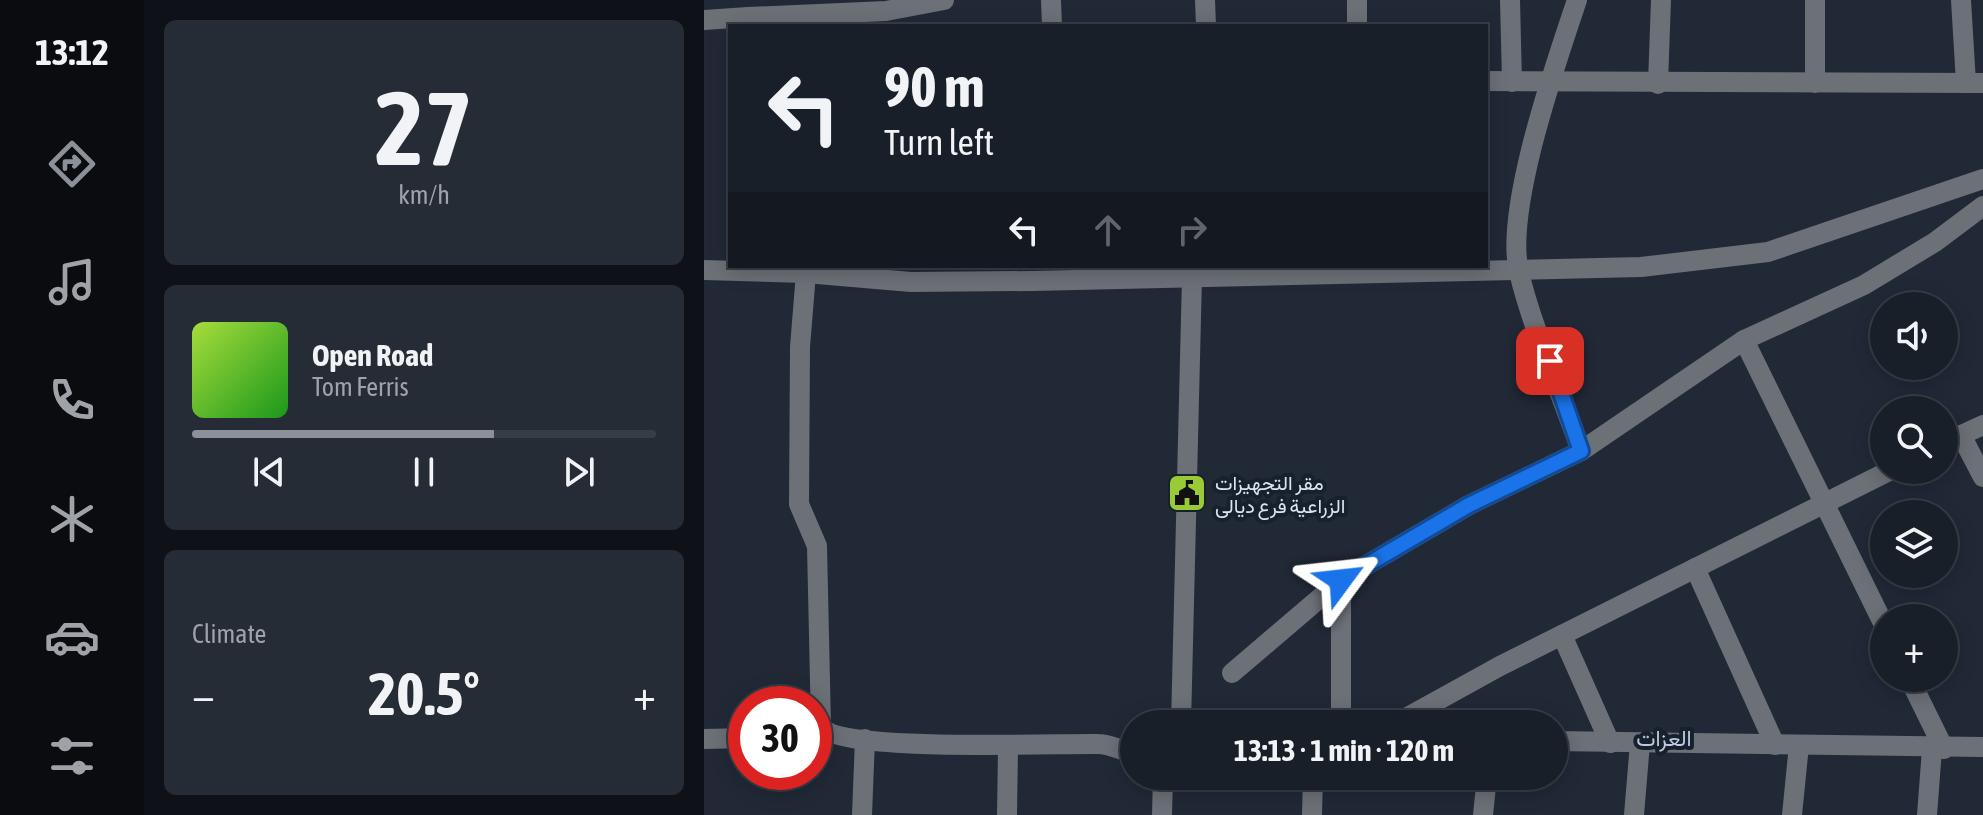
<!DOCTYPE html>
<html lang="en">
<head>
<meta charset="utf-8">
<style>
  body { margin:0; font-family:"Asap Condensed",Vazirmatn,sans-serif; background:#262c35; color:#f1f3f6; height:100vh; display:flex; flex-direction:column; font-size:30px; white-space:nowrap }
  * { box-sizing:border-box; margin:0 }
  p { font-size:26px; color:#9fa2a8 }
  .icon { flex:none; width:44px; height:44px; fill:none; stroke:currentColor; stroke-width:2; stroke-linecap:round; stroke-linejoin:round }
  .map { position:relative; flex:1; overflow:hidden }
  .drawer { display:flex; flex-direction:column; gap:20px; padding:20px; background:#0e1117; width:560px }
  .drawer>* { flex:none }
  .banner { position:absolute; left:24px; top:24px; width:760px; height:244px; border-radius:0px; box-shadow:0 4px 20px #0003,0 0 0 2px #373d46; background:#191f29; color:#f1f3f6; overflow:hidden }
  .buttons { position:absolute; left:1166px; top:292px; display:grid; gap:16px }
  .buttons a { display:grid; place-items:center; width:88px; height:88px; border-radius:50%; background:#191f29; box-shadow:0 4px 20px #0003,0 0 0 2px #373d46; font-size:40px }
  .speed { position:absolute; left:24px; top:686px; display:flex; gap:16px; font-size:40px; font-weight:700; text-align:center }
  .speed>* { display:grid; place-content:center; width:104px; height:104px; border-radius:50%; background:#191f29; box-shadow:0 4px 20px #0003,0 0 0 2px #373d46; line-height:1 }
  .speed .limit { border:12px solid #d22; background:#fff; color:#111 }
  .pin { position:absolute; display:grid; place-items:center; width:68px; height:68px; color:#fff; margin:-34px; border-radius:16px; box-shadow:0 4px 12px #0006 }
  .me { position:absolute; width:88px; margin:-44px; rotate:60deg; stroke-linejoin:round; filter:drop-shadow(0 0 6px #0008) }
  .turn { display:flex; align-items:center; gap:28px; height:168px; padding:0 24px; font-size:36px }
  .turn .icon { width:104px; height:104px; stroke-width:2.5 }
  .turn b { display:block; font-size:56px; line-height:68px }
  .lanes { display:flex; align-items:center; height:76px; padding:0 24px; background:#0003; justify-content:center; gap:40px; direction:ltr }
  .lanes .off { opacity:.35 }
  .big { font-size:60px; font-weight:700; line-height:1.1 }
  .drawer .tile { flex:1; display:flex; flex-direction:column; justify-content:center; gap:12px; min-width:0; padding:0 28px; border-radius:12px; background:#262c35 }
  .drawer .dial { align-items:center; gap:0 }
  .dial b { font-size:104px; line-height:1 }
  .song { display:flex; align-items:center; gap:24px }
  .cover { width:96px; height:96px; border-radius:12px; background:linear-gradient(135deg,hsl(80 70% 55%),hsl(120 70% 35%)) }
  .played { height:8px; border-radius:4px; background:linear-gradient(90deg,#8c9099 65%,#373d46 65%) }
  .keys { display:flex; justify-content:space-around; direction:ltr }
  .heat { display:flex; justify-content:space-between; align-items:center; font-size:44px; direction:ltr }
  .trip { position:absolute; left:416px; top:710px; width:448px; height:80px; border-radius:40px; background:#191f29; box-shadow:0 4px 20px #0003,0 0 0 2px #373d46; font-weight:700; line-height:80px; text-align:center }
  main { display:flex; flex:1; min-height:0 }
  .tabs { display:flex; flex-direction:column; width:144px; justify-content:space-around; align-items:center; background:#0a0c10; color:#9fa2a8 }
  .tabs .icon { width:56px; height:56px }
  .tabs .active { color:#8c9099 }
  .tabs b { font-size:36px; color:#f1f3f6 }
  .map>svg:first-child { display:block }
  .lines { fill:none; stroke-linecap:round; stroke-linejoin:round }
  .minor { stroke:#6c7077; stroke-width:20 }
  .route-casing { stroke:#114b97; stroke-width:20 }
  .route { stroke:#1a73e8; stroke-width:14 }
  .labels { text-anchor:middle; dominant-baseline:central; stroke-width:8; stroke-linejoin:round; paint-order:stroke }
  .poi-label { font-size:20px; fill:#dde3ec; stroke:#17202d; text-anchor:start }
  .neighbourhood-label { font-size:22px; fill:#becadc; stroke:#17202d }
</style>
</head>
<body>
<main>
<nav class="tabs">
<b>13:12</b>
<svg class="icon active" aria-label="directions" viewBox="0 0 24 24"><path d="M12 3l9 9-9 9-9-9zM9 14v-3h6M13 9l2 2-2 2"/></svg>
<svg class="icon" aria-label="music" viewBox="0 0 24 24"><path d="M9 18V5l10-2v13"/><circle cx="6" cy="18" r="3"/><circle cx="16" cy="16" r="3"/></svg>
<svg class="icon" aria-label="phone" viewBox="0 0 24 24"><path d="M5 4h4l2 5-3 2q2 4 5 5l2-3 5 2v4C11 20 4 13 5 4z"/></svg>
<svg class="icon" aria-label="climate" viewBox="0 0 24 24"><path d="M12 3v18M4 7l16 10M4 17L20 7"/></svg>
<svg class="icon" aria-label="car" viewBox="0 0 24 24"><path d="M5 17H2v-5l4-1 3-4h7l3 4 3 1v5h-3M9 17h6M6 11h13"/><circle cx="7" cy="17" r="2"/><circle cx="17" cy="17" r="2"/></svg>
<svg class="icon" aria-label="filters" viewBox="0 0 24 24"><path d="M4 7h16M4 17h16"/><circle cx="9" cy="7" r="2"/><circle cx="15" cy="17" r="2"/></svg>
</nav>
<section class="drawer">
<div class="tile dial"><b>27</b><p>km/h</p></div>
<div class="tile">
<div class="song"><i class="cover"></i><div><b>Open Road</b><p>Tom Ferris</p></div></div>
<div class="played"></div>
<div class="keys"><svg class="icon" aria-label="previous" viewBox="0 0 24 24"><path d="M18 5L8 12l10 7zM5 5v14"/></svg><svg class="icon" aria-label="pause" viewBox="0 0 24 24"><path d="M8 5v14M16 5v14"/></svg><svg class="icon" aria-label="next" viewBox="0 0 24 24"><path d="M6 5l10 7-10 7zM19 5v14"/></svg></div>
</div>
<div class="tile"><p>Climate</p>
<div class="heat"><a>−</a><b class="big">20.5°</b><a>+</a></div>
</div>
</section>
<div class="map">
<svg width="1279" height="815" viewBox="0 0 1279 815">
  <rect width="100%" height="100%" fill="#212937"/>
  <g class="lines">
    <g class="minor">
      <polyline points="347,0 348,26"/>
      <polyline points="501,0 502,26"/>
      <polyline points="653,0 653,26"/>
      <polyline points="806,0 808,82"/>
      <path d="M873 0C852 63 800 210 815 272 828 328 858 395 877 451"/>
      <polyline points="1111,0 1111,83"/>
      <polyline points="1257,0 1262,83"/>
      <polyline points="0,20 44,17"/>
      <polyline points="45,26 44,17 182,11 240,0"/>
      <polyline points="782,81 1279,83"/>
      <polyline points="954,84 957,0"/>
      <polyline points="0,270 102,273 207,282 329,281 937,267 1064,252 1279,179"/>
      <path d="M102 273 96 347 95 504 113 546 117 726C135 753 353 743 394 744 406 744 418 751 430 753"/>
      <polyline points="1040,340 1160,285 1231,242 1279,206"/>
      <polyline points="1257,435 1279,477"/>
      <polyline points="1240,443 1279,425"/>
      <polyline points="991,568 1071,745"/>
      <polyline points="637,580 637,724"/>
      <polyline points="858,635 906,743"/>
      <polyline points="528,673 637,580 765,505 877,451 1040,340 1180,625"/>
      <polyline points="1205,678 1240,749"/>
      <polyline points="477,724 488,277"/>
      <polyline points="691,724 796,666 1187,470"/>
      <polyline points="0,739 42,738"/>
      <polyline points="850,741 1279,747"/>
      <polyline points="158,815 161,739"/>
      <polyline points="303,815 304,747"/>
      <polyline points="458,815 459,776"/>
      <polyline points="608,815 609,776"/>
      <polyline points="779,815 783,776"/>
      <polyline points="930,815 936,743"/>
      <polyline points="1088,815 1095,745"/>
      <polyline points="1223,815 1228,749"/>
    </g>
  </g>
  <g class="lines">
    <defs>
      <polyline id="route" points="637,580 765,505 877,451 846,361"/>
    </defs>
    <use href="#route" class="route-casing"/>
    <use href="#route" class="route"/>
  </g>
  <defs>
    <symbol id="civic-square" viewBox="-11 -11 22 22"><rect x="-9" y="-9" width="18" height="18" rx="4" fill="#99cb36" stroke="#17202d"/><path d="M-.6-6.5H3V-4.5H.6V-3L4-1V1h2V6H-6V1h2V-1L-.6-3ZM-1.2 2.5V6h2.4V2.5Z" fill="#111"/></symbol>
  </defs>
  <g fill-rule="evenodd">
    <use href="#civic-square" x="461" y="471" width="44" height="44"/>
  </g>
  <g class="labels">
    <g class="poi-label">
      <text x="511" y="482">مقر التجهيزات<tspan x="511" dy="23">الزراعية فرع ديالى</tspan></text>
    </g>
    <g class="neighbourhood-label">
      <text x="960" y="738">العزات</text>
    </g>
  </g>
</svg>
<div class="buttons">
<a><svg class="icon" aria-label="sound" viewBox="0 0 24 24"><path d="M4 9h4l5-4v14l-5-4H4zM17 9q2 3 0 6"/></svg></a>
<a><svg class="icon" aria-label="search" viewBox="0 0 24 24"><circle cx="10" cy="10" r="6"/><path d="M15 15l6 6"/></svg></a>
<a><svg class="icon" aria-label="layers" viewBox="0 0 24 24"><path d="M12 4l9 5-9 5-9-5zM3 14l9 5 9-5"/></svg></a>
<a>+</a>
</div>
<div class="speed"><div class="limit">30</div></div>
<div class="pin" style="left:846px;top:361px;background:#d93025"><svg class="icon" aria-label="arrive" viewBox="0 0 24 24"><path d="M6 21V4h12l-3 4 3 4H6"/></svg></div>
<svg class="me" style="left:637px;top:580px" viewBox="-20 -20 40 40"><path d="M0-17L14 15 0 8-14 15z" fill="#1a73e8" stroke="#fff" stroke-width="4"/></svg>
<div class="trip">13:13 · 1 min · 120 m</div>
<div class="banner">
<div class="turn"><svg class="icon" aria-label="left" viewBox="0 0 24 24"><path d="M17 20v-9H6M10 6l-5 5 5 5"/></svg><div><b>90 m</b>Turn left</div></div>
<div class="lanes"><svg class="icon" aria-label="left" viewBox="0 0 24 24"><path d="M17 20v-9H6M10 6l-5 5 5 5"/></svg><svg class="icon off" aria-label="ahead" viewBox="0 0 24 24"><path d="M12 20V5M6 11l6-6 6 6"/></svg><svg class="icon off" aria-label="right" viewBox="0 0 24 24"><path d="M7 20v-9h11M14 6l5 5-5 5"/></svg></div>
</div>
</div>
</main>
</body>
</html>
